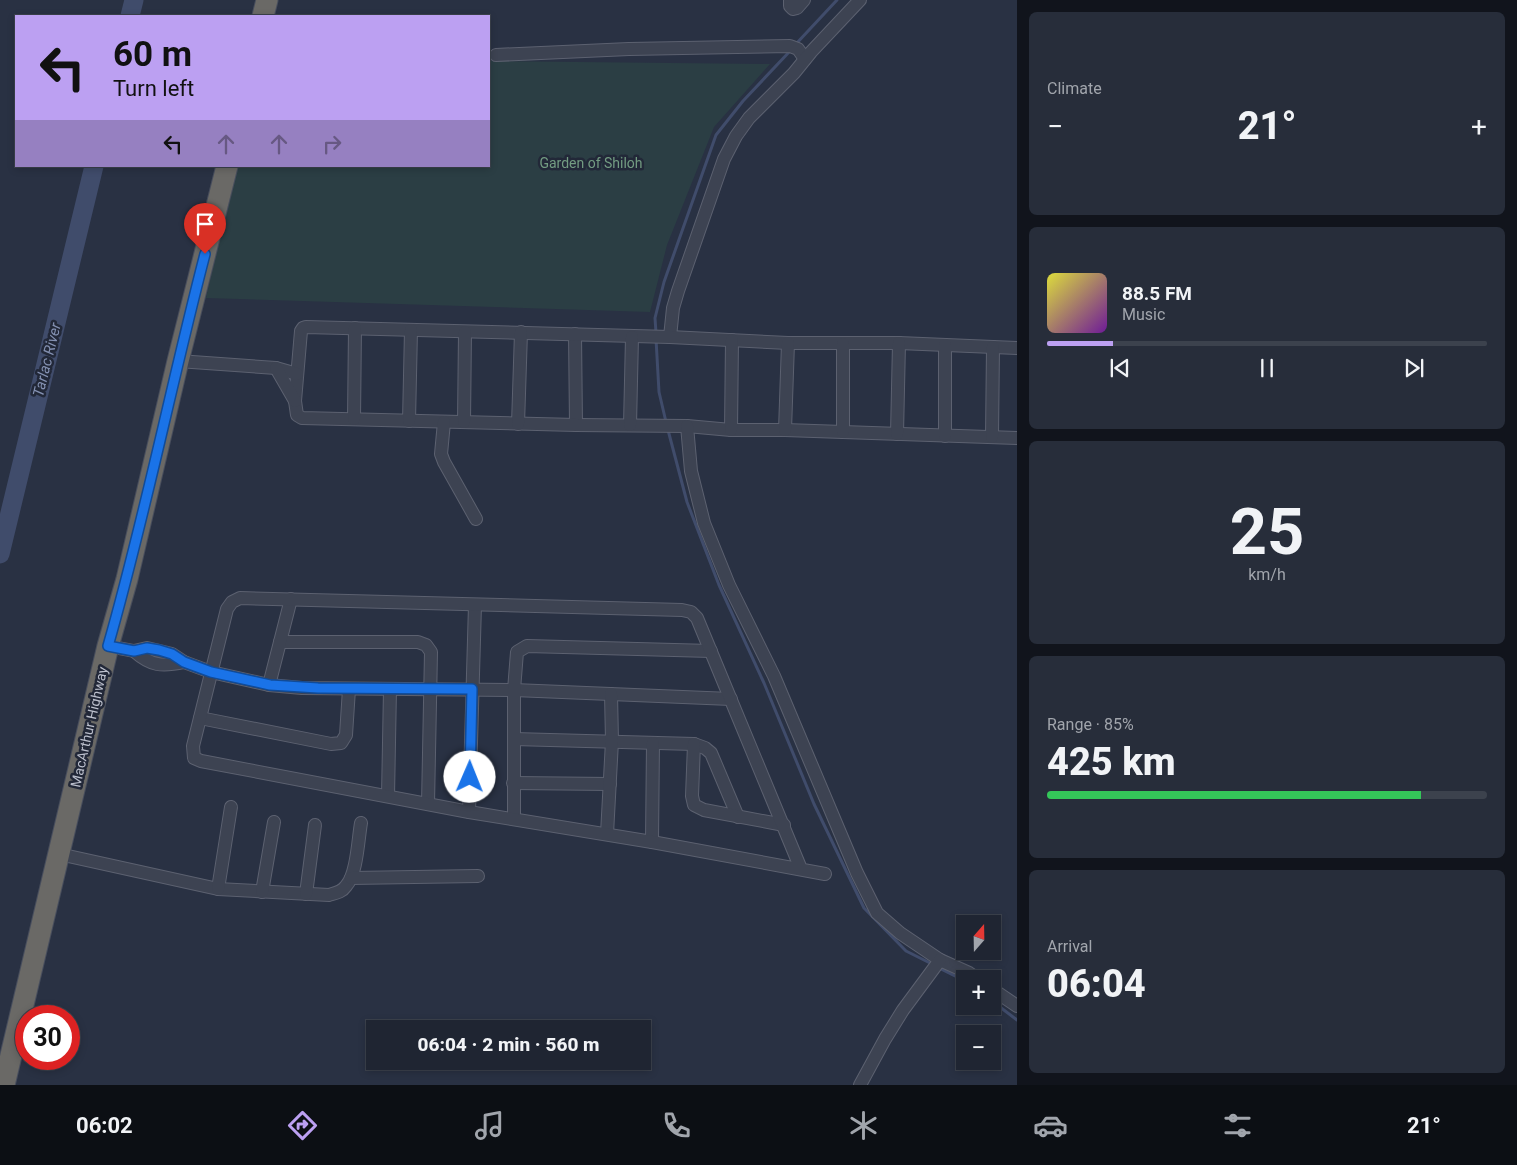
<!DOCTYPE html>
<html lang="en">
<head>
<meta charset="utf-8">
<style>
  body { margin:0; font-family:Roboto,sans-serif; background:#272d3a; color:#f1f3f6; height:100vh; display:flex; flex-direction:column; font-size:19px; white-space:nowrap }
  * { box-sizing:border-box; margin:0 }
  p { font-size:16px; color:#a1a5ac }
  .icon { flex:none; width:28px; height:28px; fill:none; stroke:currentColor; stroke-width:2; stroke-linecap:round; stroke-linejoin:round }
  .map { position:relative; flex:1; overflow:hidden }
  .sheet { display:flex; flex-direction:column; gap:12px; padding:12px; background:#11141c; width:500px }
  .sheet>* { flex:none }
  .hud { position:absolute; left:15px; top:15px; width:475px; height:152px; border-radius:0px; box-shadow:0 2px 8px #0003,0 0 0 1px #3c424d; background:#bca0f2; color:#111; overflow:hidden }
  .needle { width:32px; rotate:20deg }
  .fabs { position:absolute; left:956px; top:915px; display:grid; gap:10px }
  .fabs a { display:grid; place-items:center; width:45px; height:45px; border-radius:0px; background:#1f2532; box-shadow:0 2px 8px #0003,0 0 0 1px #3c424d; font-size:25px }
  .speed { position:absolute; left:15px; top:1005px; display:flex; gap:10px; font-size:25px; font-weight:700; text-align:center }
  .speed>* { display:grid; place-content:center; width:65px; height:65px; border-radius:50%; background:#1f2532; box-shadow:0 2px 8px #0003,0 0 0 1px #3c424d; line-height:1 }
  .speed .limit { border:8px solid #d22; background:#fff; color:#111 }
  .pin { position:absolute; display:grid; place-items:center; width:42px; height:42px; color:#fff; margin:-51px -21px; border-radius:50% 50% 50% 0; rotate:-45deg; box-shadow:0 0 5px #0007 }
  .pin .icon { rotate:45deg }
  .me { position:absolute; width:55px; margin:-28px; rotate:1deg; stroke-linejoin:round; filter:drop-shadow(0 0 4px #0008) }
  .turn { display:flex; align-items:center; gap:18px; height:105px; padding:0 15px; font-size:22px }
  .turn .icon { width:65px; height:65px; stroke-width:2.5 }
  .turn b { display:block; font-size:35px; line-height:42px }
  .lanes { display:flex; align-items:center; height:48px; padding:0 15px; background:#0003; justify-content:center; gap:25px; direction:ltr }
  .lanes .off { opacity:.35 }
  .big { font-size:38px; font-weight:800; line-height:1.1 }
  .sheet .widget { flex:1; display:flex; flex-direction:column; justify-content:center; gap:8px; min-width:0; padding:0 18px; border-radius:8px; background:#272d3a }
  .sheet .dial { align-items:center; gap:0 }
  .dial b { font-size:65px; line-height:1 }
  .song { display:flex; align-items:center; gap:15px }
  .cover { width:60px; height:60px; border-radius:8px; background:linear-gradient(135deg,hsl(60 70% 55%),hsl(280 70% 35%)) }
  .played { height:5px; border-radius:2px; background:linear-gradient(90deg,#bca0f2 15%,#3c424d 15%) }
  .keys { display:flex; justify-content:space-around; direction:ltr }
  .heat { display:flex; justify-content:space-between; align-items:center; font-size:28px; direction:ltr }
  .charge { height:8px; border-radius:4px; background:linear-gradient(90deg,#34c759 85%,#3c424d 0) }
  .trip { position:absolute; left:366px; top:1020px; width:285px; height:50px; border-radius:0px; background:#1f2532; box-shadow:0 2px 8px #0003,0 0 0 1px #3c424d; font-weight:800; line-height:50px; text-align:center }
  .dock { display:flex; height:80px; justify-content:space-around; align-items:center; background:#0c0f14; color:#a1a5ac }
  .dock .icon { width:35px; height:35px }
  .dock .current { color:#bca0f2 }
  .dock b { font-size:22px; color:#f1f3f6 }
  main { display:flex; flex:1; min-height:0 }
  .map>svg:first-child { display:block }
  .green { fill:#2b3e44 }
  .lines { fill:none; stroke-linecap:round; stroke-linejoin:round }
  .stream { stroke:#404c6b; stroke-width:3 }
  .river { stroke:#404c6b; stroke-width:19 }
  .minor-casing { stroke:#5c6170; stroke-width:14 }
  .trunk-casing { stroke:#484e5d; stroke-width:23 }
  .minor { stroke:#3d4352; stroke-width:12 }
  .trunk { stroke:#6a6966; stroke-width:21 }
  .route-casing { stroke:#114b97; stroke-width:12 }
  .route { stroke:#1a73e8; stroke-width:9 }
  .labels { text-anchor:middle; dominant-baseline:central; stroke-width:5; stroke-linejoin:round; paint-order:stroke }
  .park-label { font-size:14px; fill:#739c82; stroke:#222838 }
  .street-label { font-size:14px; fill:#bbbfcc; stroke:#222838 }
  .water-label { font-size:15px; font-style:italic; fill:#8491b2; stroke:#222838 }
</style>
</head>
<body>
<main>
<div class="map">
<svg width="1017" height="1085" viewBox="0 0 1017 1085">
  <rect width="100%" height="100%" fill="#293143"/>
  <polygon class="green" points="489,61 770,64 714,127 667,245 650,312 206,298 235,166 489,166"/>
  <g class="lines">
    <g class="stream">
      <polyline points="795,45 837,0"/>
      <polyline points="656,333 655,318 664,282 716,135 743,101 791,50"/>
      <polyline points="656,339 659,392 666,422"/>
      <polyline points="668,430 687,502 719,585 764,683 814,804 864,908 906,951 934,965"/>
      <polyline points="939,968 965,981"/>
      <polyline points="992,1001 1017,1020"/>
    </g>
    <g class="river">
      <polyline points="130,16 134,0"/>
      <polyline points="0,554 94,166"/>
    </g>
    <defs>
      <g id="minor">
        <polyline points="790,0 790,6 793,9 797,8 804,0"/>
        <polyline points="496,55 629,49 790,46 798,49 805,59"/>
        <polyline points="575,334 576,425"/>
        <polyline points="670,337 673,308 678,291 724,159 736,136 749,118 794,73 811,52 860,0"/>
        <polyline points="1017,348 899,343 788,343 670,337 306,327 303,328 301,331 295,401 297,415 302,418 576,425 687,426 731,430 785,430 1017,438"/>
        <polyline points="178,361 276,368 297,374"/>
        <polyline points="276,368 295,401"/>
        <polyline points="354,419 355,328"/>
        <polyline points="409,421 411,330"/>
        <polyline points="444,422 441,454 444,462 476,519"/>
        <polyline points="464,422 465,332"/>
        <polyline points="518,424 521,332"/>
        <polyline points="630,425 632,337"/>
        <polyline points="687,426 691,471 704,523 729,585 774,676 857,873 877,913 900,933 940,960 969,973 978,979"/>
        <polyline points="731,430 732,340"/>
        <polyline points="785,430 788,343"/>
        <polyline points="843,432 843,344"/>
        <polyline points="897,434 899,343"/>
        <polyline points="945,436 945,345"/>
        <polyline points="992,437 993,347"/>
        <polyline points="280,642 418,642 426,645 431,652 428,804"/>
        <polyline points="108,646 134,651 147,648 172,654 184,662 211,672 269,685 302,688 514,690 731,699"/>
        <path d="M134 651C151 666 162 667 184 662"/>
        <polyline points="269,685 291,599"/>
        <polyline points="200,718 331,744 341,743 346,735 349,689"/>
        <polyline points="514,739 694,744 705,748 711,753 738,817"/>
        <polyline points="694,744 692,796 694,805 704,810 784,825"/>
        <polyline points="513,783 610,784"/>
        <polyline points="388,796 390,689"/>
        <polyline points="469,812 475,605"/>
        <polyline points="514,819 514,690 517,652 527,646 711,651"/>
        <polyline points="607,834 612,741 611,694"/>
        <polyline points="652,842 653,743"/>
        <path d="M59 854 218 889 329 895C336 893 342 892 346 886 357 874 358 840 361 823"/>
        <polyline points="801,869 697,618 691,612 682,610 240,598 232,602 227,609 193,746 194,758 201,761 469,812 652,842 825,874"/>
        <polyline points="351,878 478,876"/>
        <polyline points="218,889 231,807"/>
        <polyline points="262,892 274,822"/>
        <polyline points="306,894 315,825"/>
        <polyline points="992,989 1017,1006"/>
        <polyline points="860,1085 885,1039 903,1010 940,960"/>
      </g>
      <g id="trunk">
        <polyline points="263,16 267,0"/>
        <polyline points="4,1085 108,646 127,579 178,361 227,166"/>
      </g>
    </defs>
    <use href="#minor" class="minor-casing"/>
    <use href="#trunk" class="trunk-casing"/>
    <use href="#minor" class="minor"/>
    <use href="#trunk" class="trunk"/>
  </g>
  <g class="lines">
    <defs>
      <path id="route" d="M205 254C171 385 145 517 108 646L134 651 147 648 159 650 172 654 184 662 211 672 270 685 318 688 472 689 470 777"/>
    </defs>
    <use href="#route" class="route-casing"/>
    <use href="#route" class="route"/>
  </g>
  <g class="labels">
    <g class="park-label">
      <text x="591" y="163">Garden of Shiloh</text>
    </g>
    <g class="street-label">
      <text transform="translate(89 727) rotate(-77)">MacArthur Highway</text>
    </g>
    <g class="water-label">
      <text transform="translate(47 360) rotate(-76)">Tarlac River</text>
    </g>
  </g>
</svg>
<div class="fabs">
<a><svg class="needle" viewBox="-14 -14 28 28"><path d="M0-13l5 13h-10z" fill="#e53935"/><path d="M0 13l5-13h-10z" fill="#a1a5ac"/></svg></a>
<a>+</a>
<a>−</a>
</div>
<div class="speed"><div class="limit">30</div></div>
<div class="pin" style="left:205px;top:254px;background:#d93025"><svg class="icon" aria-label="arrive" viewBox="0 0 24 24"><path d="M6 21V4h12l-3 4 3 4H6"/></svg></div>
<svg class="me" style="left:470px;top:777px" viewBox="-20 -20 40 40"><circle r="19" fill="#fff"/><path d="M0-13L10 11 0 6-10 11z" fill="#1a73e8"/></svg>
<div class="trip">06:04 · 2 min · 560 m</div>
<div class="hud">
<div class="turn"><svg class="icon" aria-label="left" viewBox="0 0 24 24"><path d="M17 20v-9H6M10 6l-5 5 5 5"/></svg><div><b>60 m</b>Turn left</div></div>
<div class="lanes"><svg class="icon" aria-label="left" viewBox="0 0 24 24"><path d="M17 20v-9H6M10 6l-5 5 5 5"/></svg><svg class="icon off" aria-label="ahead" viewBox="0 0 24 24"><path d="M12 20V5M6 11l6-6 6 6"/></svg><svg class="icon off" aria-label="ahead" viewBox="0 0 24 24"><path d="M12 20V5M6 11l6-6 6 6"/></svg><svg class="icon off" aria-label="right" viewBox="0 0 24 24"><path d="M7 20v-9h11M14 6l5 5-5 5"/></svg></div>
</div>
</div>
<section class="sheet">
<div class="widget"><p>Climate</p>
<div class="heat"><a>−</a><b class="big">21°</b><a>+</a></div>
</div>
<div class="widget">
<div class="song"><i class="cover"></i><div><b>88.5 FM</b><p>Music</p></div></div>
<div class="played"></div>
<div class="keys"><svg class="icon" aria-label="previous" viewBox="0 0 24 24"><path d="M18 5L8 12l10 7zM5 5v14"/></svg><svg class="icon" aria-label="pause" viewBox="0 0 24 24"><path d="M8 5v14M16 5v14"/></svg><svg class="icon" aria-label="next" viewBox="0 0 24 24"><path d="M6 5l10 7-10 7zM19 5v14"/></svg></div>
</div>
<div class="widget dial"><b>25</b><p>km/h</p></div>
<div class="widget"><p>Range · 85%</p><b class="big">425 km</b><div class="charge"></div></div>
<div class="widget"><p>Arrival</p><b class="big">06:04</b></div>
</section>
</main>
<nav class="dock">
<b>06:02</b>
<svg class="icon current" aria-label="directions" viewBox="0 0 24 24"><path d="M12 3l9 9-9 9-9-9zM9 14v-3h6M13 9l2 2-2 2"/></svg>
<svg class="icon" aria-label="music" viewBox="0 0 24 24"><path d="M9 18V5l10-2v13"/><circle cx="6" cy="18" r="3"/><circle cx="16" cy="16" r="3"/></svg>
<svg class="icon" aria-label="phone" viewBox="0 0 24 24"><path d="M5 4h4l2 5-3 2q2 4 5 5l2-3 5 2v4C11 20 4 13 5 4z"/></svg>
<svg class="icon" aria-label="climate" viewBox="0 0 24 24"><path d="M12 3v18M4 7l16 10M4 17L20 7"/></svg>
<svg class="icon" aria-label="car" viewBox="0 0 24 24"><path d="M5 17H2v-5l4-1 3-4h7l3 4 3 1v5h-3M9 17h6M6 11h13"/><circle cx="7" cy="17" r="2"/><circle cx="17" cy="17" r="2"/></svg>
<svg class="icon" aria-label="filters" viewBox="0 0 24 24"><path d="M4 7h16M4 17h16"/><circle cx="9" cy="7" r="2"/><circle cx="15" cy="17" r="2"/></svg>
<b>21°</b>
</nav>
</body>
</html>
